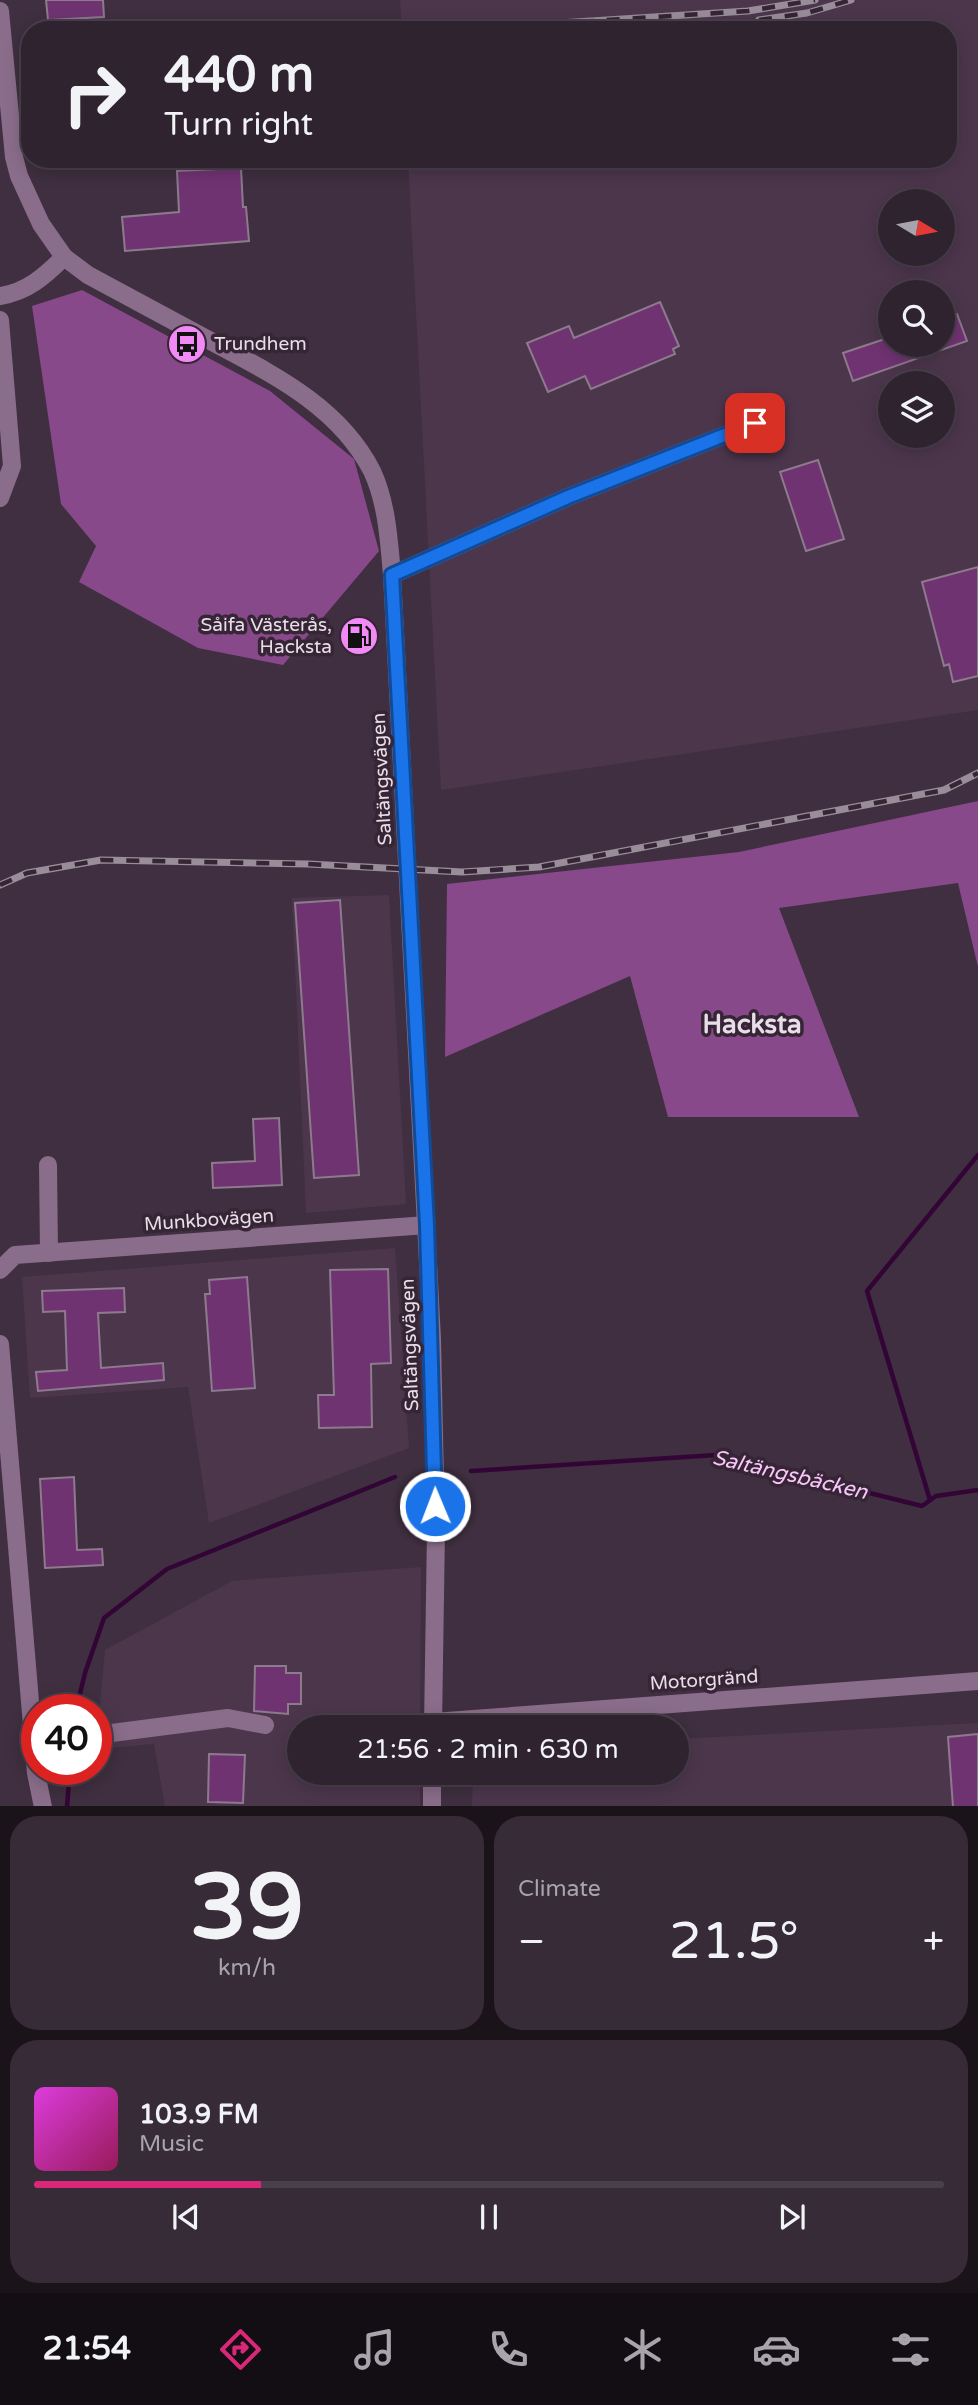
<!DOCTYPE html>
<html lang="en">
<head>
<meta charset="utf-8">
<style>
  body { margin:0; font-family:"Varela Round",sans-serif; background:#372b38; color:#f1f3f6; height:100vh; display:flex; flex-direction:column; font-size:26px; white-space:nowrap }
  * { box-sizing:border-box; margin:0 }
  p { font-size:23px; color:#a7a4ab }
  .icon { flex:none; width:38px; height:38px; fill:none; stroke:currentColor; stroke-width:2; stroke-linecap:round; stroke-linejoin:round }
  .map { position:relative; height:1806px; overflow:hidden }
  .details { display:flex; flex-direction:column; gap:10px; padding:10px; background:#1a131a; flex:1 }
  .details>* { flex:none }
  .guide { position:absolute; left:21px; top:21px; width:936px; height:147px; border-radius:28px; box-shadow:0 4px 18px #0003,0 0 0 2px #4a404c; background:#2f2330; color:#f1f3f6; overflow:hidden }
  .needle { width:46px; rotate:100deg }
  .controls { position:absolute; left:878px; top:189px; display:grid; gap:14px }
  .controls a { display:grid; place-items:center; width:77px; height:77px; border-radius:50%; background:#2f2330; box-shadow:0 4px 18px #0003,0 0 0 2px #4a404c; font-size:35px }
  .speed { position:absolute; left:21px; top:1694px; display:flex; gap:14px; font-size:35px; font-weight:700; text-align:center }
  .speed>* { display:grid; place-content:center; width:91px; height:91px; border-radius:50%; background:#2f2330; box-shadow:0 4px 18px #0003,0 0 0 2px #4a404c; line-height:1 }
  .speed .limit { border:10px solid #d22; background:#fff; color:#111 }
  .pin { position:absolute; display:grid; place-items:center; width:60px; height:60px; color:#fff; margin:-30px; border-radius:14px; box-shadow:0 4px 10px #0006 }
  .me { position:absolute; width:77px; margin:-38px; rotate:359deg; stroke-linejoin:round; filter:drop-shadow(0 0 5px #0008) }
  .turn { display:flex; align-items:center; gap:24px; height:147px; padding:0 28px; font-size:32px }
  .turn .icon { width:91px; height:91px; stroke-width:2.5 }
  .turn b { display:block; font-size:49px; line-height:60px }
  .big { font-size:52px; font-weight:600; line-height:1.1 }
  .details .card { flex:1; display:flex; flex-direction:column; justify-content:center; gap:10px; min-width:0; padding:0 24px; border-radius:28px; background:#372b38 }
  .details .dial { align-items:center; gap:0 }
  .dial b { font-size:91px; line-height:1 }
  .song { display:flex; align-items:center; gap:21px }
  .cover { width:84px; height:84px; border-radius:10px; background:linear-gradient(135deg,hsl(300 70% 55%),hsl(330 70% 35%)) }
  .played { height:7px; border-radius:4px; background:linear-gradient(90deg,#db2777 25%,#4a404c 25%) }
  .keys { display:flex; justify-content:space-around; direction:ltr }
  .heat { display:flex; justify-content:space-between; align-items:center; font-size:38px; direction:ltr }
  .details .tiles { flex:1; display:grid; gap:10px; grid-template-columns:1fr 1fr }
  .card:last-child { grid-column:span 2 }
  .trip { position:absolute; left:287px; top:1715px; width:402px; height:70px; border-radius:35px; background:#2f2330; box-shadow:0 4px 18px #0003,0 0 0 2px #4a404c; font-weight:600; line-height:70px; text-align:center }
  .tab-bar { display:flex; height:112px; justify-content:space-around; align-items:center; background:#130e13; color:#a7a4ab }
  .tab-bar .icon { width:49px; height:49px }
  .tab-bar .active { color:#db2777 }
  .tab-bar b { font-size:32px; color:#f1f3f6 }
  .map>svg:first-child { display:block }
  .built { fill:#4c364c; fill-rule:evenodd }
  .forest { fill:#88498a }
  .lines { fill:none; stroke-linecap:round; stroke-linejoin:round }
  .stream { stroke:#330536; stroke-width:4.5 }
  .building { fill:#703372; stroke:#8d7a8d; stroke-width:2 }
  .minor { stroke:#8a6d8a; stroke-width:18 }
  .rail-casing { stroke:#9a8d9a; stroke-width:7 }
  .rail { stroke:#352535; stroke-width:4.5; stroke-dasharray:13; stroke-linecap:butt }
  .route-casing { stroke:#114b97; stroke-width:18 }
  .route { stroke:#1a73e8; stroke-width:12 }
  .labels { text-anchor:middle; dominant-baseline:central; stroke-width:7; stroke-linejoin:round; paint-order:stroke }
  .poi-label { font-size:19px; fill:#e8dde8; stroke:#352535; text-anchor:start }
  .street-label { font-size:19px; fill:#e8dde8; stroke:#352535 }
  .water-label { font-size:21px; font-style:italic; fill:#fbc6fb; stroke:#352535 }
  .district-label { font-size:26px; font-weight:bold; fill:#e8dde8; stroke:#352535 }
</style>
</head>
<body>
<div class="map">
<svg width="978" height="1807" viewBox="0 0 978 1807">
  <rect width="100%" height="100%" fill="#3f2f40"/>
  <g class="built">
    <path d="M400 0H978V710L441 790 408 159H948V30H402ZM891 201H943V254H891ZM891 292H943V345H891ZM891 383H943V436H891Z"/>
    <polygon points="389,895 406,1204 306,1213 292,898"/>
    <polygon points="395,1248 409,1448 209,1523 188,1387 30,1398 22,1277"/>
    <polygon points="421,1567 420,1727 299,1727 299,1773 420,1773 420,1806 165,1806 154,1744 96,1749 105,1650 232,1581"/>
    <polygon points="978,1723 978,1806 472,1807 473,1773 677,1773 677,1739"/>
  </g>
  <g class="forest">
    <polygon points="82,290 270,391 354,459 379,551 283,665 198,648 79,582 96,546 61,504 32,306"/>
    <polygon points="978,801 978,967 958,883 779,908 859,1117 668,1117 630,976 445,1057 447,884 739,852"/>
  </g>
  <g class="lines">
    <g class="stream">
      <polyline points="471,1471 716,1455 922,1506 936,1496 978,1490"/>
      <polyline points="930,1500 867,1291 978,1155"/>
      <polyline points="76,1710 85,1673 104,1618 167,1569 395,1477"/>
      <polyline points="67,1807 70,1769"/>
    </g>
  </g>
  <g class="building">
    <polygon points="46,0 103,0 104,17 48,20"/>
    <polygon points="241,168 243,207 246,207 249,241 125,251 122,217 179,212 177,171"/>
    <polygon points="660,302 679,346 673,349 675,354 591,389 585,376 548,392 527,343 569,326 574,338"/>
    <polygon points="957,314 967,341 853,381 843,353 891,337 891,345 943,345 943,319"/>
    <polygon points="818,460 844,539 806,551 780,472"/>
    <polygon points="978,567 978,676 953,682 949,664 944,666 922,582"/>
    <polygon points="340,900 359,1175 314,1178 295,903"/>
    <polygon points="279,1118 282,1185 213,1188 212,1163 255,1161 253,1119"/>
    <polygon points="388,1269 391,1363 371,1364 372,1427 319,1428 318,1395 334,1395 330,1270"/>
    <polygon points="247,1277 255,1388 212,1391 205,1294 210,1294 209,1280"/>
    <polygon points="124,1288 125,1312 98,1313 101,1368 163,1363 164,1380 38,1391 36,1372 67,1370 65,1311 43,1312 42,1291"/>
    <polygon points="74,1477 77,1550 102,1549 103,1565 45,1568 40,1479"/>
    <polygon points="255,1666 286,1666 286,1673 301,1673 301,1704 288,1704 288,1714 254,1711"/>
    <polygon points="978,1734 978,1807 953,1807 948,1737"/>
    <polygon points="209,1754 245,1755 243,1803 208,1802"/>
  </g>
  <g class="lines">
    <g class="minor">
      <path d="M0 11 14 157 19 176 41 224 64 257 88 275C127 296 166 317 205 338 268 372 338 404 372 471 387 503 389 541 392 575L432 1339 436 1530 433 1727"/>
      <path d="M0 296C27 292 45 276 64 257"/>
      <polyline points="0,320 12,466 0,498"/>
      <polyline points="392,575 568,497 755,423"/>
      <polyline points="48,1165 49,1253"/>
      <polyline points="0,1270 15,1255 427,1225"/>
      <polyline points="0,1344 36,1773 43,1807"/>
      <polyline points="433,1722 978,1681"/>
      <polyline points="96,1735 228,1718 265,1725"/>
      <polyline points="432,1807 432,1773"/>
    </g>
    <defs>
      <g id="rail">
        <polyline points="759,20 807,13 851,0"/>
        <polyline points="451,30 748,11 815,0"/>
        <polyline points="631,30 728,23"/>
        <polyline points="0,885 27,873 101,860 308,864 462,872 539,867 944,790 978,773"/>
      </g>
    </defs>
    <use href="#rail" class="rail-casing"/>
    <use href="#rail" class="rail"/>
  </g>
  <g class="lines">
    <defs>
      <polyline id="route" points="435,1506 427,1225 392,575 568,497 755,423"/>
    </defs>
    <use href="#route" class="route-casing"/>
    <use href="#route" class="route"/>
  </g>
  <defs>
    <symbol id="bus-disc" viewBox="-11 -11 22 22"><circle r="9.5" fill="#f18af4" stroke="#352535"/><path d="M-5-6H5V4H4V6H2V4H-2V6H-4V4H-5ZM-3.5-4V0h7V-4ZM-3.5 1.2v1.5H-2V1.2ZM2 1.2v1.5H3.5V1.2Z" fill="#111"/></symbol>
    <symbol id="fuel-disc" viewBox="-11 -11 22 22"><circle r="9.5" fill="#f18af4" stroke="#352535"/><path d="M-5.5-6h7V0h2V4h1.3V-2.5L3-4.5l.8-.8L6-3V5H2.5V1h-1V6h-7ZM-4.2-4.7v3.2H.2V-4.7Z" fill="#111"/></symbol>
  </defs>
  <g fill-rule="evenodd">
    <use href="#bus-disc" x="165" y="322" width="44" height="44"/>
    <use href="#fuel-disc" x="337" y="614" width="44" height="44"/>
  </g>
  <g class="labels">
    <g class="poi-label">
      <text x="214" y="344">Trundhem</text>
      <text x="332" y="625" text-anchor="end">Såifa Västerås,<tspan x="332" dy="22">Hacksta</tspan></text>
    </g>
    <g class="street-label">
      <text transform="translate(382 779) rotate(-93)">Saltängsvägen</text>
      <text transform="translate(209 1220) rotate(-4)">Munkbovägen</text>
      <text transform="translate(410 1345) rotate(-92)">Saltängsvägen</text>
      <text transform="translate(704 1680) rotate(-4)">Motorgränd</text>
    </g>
    <g class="water-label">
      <text transform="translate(790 1475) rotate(13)">Saltängsbäcken</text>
    </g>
    <g class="district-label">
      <text x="752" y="1024">Hacksta</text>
    </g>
  </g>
</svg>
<div class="controls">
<a><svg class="needle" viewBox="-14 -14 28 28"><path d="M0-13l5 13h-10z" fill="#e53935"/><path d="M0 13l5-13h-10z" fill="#a7a4ab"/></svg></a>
<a><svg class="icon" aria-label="search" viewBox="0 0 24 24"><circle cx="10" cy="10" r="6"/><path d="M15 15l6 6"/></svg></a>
<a><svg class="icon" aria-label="layers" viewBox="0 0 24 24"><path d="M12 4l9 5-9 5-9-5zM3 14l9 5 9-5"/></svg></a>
</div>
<div class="speed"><div class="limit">40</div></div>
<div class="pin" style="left:755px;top:423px;background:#d93025"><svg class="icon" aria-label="arrive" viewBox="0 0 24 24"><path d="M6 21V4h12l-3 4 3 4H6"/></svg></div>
<svg class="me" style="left:435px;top:1506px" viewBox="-20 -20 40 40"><circle r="17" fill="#1a73e8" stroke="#fff" stroke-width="3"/><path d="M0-11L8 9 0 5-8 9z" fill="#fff"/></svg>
<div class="trip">21:56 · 2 min · 630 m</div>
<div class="guide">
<div class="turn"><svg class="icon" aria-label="right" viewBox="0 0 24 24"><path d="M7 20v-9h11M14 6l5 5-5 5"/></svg><div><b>440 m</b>Turn right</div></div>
</div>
</div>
<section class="details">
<div class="tiles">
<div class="card dial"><b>39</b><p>km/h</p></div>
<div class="card"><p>Climate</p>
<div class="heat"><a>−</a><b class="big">21.5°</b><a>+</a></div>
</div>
<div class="card">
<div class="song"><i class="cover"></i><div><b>103.9 FM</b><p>Music</p></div></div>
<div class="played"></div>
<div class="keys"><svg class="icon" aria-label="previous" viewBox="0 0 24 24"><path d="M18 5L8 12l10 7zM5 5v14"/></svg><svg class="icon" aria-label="pause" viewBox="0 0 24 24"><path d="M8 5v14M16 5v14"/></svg><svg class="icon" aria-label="next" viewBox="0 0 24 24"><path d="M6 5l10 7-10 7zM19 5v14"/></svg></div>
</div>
</div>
</section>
<nav class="tab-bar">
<b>21:54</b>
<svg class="icon active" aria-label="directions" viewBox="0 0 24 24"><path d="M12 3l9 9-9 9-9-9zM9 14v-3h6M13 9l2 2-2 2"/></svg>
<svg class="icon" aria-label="music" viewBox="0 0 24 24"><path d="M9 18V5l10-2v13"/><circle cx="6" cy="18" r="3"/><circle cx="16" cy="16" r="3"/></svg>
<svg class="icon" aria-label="phone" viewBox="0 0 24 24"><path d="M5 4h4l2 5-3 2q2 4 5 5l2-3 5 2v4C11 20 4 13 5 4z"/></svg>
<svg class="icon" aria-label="climate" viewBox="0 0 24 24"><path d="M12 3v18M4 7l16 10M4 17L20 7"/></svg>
<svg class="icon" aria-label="car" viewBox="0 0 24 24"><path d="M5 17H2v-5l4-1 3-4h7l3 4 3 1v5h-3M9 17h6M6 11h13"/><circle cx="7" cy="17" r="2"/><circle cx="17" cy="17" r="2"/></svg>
<svg class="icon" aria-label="filters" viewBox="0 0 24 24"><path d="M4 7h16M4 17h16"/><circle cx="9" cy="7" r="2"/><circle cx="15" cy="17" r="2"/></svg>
</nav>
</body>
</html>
